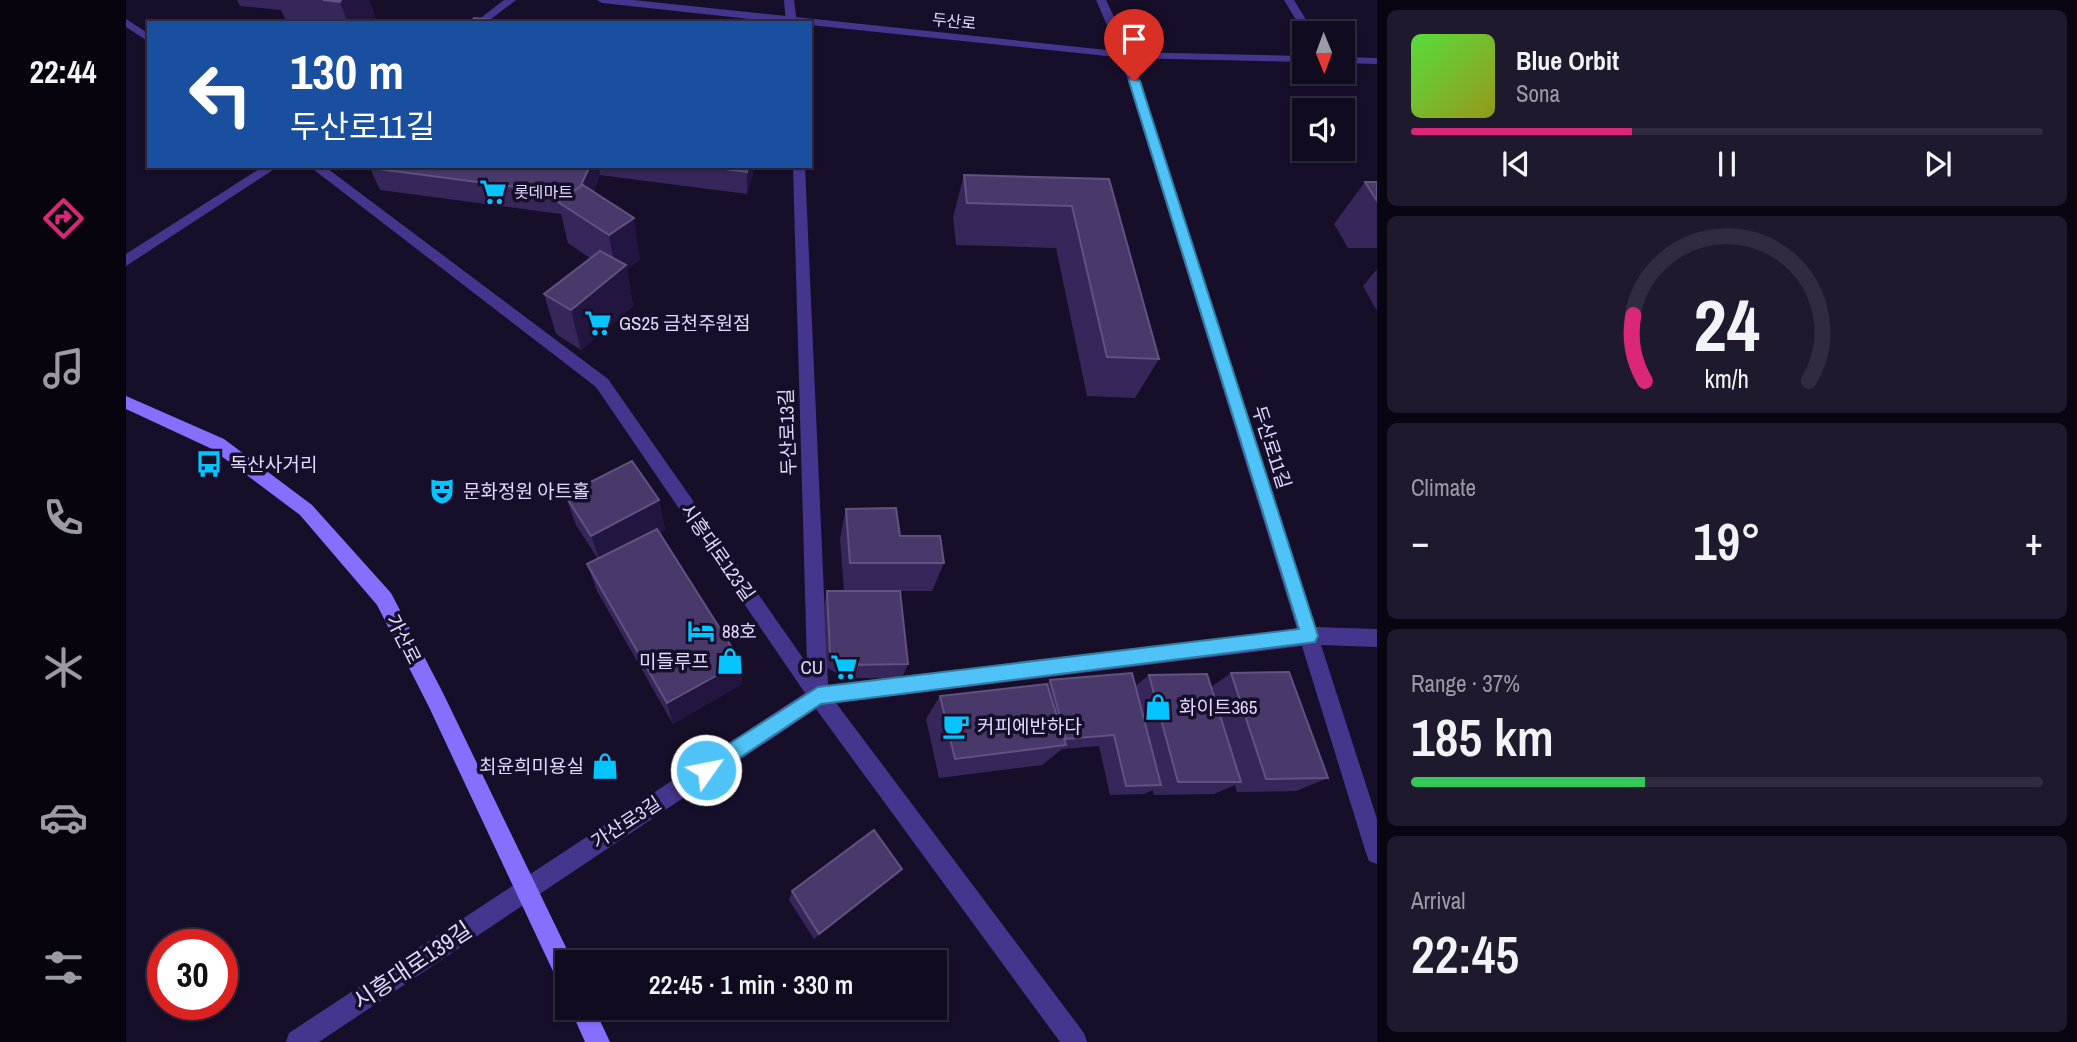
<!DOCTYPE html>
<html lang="en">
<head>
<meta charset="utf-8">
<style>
  body { margin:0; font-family:"Archivo Narrow","Noto Sans KR",sans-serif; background:#1e192d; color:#f1f3f6; height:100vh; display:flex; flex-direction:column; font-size:26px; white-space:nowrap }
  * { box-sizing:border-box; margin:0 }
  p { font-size:23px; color:#9c9ba5 }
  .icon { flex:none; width:38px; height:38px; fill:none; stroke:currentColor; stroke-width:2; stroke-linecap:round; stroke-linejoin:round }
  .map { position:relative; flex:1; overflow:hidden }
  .sheet { display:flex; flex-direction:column; gap:10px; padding:10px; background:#090612; width:700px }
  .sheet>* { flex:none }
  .hud { position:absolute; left:21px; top:21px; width:665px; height:147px; border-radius:0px; box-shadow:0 2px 5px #0004,0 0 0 2px #302b3e; background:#1a4fa0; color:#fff; overflow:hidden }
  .needle { width:46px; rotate:179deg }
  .tools { position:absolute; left:1166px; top:21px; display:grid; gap:14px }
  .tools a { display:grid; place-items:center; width:63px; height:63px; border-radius:0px; background:#110b20; box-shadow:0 2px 5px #0004,0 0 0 2px #302b3e; font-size:35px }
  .speed { position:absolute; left:21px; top:929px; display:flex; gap:14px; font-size:35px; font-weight:700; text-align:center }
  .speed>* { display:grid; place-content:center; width:91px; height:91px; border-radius:50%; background:#110b20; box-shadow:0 2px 5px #0004,0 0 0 2px #302b3e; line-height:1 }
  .speed .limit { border:10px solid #d22; background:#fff; color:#111 }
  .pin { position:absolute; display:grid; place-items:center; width:60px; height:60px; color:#fff; margin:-72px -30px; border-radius:50% 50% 50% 0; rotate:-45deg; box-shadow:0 0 7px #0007 }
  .pin .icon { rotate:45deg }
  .me { position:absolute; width:77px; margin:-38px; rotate:57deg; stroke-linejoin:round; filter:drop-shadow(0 0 5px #0008) }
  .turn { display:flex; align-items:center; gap:24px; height:147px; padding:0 28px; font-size:32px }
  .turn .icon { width:91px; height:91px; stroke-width:2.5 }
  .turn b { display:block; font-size:49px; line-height:60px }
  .big { font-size:52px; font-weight:600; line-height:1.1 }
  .sheet .tile { flex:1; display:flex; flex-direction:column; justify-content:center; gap:10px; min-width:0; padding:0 24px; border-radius:10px; background:#1e192d }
  .sheet .dial { align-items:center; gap:0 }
  .dial svg { height:182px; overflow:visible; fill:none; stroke:#302b3e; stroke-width:7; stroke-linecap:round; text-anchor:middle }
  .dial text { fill:#f1f3f6; stroke:none }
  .song { display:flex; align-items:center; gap:21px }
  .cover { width:84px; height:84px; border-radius:10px; background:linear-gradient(135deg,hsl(110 70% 55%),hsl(60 70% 35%)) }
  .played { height:7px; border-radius:4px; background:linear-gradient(90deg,#db2777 35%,#302b3e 35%) }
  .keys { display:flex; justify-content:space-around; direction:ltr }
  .heat { display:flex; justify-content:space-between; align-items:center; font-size:38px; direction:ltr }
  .charge { height:10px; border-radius:5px; background:linear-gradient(90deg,#34c759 37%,#302b3e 0) }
  .trip { position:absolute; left:429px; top:950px; width:392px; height:70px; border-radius:0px; background:#110b20; box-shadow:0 2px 5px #0004,0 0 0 2px #302b3e; font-weight:600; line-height:70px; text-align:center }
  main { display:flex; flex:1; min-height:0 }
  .menu { display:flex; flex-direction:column; width:126px; justify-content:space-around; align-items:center; background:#07040d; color:#9c9ba5 }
  .menu .icon { width:49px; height:49px }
  .menu .current { color:#db2777 }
  .menu b { font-size:32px; color:#f1f3f6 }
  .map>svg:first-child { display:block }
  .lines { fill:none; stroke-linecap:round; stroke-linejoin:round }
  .minor { fill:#45368d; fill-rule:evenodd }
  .tertiary { fill:#45368d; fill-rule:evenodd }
  .secondary { fill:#866fff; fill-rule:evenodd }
  .wall { fill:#372659 }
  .shaded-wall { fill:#22153f }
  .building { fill:#49396b; stroke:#615282; stroke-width:2 }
  .route { fill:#4fc3f7; stroke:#337fa1; stroke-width:2 }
  .labels { text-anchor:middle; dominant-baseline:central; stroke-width:7; stroke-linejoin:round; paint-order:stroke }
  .far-street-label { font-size:16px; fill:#e2d8ff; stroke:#170f2a }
  .far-poi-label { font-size:16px; fill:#e2d8ff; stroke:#170f2a; text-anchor:start }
  .poi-label { font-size:19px; fill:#e2d8ff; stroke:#170f2a; text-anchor:start }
  .street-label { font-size:19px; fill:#e2d8ff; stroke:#170f2a }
  .near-street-label { font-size:23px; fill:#e2d8ff; stroke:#170f2a }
</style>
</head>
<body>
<main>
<nav class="menu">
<b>22:44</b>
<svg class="icon current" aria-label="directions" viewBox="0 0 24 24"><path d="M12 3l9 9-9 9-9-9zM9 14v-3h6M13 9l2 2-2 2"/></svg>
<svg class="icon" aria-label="music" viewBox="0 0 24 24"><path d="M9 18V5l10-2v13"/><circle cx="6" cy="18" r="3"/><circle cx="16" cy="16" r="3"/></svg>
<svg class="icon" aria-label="phone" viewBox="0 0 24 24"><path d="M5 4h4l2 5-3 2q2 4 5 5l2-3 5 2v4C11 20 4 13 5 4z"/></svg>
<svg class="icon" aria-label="climate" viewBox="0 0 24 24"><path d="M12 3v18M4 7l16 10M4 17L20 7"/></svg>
<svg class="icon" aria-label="car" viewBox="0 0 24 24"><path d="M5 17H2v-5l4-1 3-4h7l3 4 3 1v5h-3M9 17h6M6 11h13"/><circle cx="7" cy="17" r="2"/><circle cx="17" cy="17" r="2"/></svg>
<svg class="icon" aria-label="filters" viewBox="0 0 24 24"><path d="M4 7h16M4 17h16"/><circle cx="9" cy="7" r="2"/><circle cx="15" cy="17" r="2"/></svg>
</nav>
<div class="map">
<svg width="1251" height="1042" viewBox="0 0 1251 1042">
  <rect width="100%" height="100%" fill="#170f2a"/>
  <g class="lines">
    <g class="minor">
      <polygon points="378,0 390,0 360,23 348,23"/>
      <polygon points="658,0 668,0 671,23 660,23"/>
      <polygon points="970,0 980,0 1006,55 1189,627 1251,629 1251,647 1195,645 1251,819 1251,864 1243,861 1240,853 1176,646 710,703 958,1033 961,1042 934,1042 690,709 193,1042 160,1042 163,1033 679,693 470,387 183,166 198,166 482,379 681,664 667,166 679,166 702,685 1171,629 994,55"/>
      <polygon points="1158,0 1168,0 1188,33 1178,33"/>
      <polygon points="0,19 23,34 23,42 0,27"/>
      <polygon points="138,166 153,166 0,266 0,254"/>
    </g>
    <g class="tertiary">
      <polygon points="471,0 507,0 1000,52 1178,56 1178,62 1000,58 684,25 684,23 661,23 476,3"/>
      <polygon points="1216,57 1251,58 1251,64 1216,63"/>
    </g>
    <g class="secondary">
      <polygon points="0,396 98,439 186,505 265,593 317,693 447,962 441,962 441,988 433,984 303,707 251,605 174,515 86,449 0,409"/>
      <polygon points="444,1008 468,1008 484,1042 459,1042"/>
    </g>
  </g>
  <g class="wall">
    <polygon points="111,0 243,0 250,20 248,23 161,23 155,10 114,6"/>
    <polygon points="245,166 629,166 621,194 474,175 467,192 514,259 501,269 507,306 455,350 430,334 418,294 464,258 442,243 435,214 254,190 244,168"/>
    <polygon points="838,175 983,179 1033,359 1009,398 961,396 930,248 830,245 827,217"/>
    <polygon points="1239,182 1251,182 1251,248 1222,248 1208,224"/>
    <polygon points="1251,269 1251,311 1237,286"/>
    <polygon points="439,495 533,500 539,530 533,533 615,662 616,684 547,724 471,591 461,564 472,559 450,525"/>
    <polygon points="720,509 774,536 818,563 806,591 718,591 714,538"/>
    <polygon points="701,591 782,664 776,678 720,678 701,668 698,606"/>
    <polygon points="1105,673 1202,778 1170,791 1111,792 1109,785 1088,794 1028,795 1027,790 1018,794 984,795 973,746 936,749 916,765 813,778 800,719 814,696 921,684 924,680 1009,686 1023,675 1085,687"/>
    <polygon points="776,869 765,879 688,939 663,900 666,891"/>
  </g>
  <g class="shaded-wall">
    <polygon points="215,0 243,0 250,20 248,23 222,23 214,2"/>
    <polygon points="464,166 473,166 474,175 455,216 451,195"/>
    <polygon points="622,166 629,166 621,194 621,172"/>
    <polygon points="508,218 514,259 501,269 507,306 455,350 445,310 490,274 483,235"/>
    <polygon points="533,500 539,530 475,564 465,536"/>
    <polygon points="615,662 616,684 547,724 541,703"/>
    <polygon points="776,869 765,879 688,939 693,934"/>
  </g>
  <g class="building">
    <polygon points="197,0 215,0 214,2"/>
    <polygon points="348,18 396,23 344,23"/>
    <polygon points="245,166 464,166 454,187 444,194 244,168"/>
    <polygon points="576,166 622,166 621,172"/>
    <polygon points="838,175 983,179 1033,359 981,357 946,206 841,203"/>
    <polygon points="1239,182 1251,182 1251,201"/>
    <polygon points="457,185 508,218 483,235 432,202"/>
    <polygon points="474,251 500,265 445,310 418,294"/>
    <polygon points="506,461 533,500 465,536 439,495"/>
    <polygon points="770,508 774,536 814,536 818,563 724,563 720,509"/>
    <polygon points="531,529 615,662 541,703 461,564"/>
    <polygon points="701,591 774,591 782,664 723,665 704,655"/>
    <polygon points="1163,672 1202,778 1140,779 1105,673"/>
    <polygon points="1006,673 1035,785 1000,786 988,735 940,739 924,680"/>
    <polygon points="1081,674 1115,782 1052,782 1023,675"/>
    <polygon points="921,684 940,745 829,759 814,696"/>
    <polygon points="748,830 776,869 693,934 666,891"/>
  </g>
  <polygon class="route" points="1004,79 1014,81 1192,636 1189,642 695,704 586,776 580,779 573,776 570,770 573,763 692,687 1173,629 1003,81"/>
  <defs>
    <symbol id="supermarket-bare" viewBox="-9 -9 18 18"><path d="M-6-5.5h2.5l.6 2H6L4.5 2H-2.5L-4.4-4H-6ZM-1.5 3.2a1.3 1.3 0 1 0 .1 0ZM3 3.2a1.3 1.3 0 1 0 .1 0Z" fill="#04c5ff" stroke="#170f2a" stroke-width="2.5" paint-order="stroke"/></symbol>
    <symbol id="bus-bare" viewBox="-9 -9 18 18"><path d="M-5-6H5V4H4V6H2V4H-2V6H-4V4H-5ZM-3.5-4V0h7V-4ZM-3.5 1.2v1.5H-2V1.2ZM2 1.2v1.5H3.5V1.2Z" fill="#04c5ff" stroke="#170f2a" stroke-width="2.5" paint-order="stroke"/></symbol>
    <symbol id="theatre-bare" viewBox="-9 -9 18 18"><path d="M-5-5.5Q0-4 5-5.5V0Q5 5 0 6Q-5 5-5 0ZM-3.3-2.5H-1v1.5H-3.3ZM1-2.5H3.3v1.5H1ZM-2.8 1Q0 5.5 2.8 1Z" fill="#04c5ff" stroke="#170f2a" stroke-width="2.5" paint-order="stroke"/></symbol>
    <symbol id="hotel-bare" viewBox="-9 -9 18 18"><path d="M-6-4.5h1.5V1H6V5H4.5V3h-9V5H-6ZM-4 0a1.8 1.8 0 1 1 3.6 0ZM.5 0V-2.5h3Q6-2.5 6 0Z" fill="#04c5ff" stroke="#170f2a" stroke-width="2.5" paint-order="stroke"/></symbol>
    <symbol id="shop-bare" viewBox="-9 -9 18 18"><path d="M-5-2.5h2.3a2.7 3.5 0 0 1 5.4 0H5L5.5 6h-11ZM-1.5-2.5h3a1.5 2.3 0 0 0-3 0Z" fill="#04c5ff" stroke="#170f2a" stroke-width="2.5" paint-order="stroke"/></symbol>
    <symbol id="cafe-bare" viewBox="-9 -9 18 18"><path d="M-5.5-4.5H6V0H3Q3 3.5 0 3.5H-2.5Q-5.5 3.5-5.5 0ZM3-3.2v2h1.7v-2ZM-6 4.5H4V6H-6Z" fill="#04c5ff" stroke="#170f2a" stroke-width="2.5" paint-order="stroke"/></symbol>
  </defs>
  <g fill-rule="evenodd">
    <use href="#supermarket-bare" x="348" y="173" width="38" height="38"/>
    <use href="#supermarket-bare" x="453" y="304" width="38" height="38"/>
    <use href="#bus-bare" x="64" y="445" width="38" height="38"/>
    <use href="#theatre-bare" x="297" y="472" width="38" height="38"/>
    <use href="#hotel-bare" x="556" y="612" width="38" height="38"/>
    <use href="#shop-bare" x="585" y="642" width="38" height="38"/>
    <use href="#supermarket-bare" x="699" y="648" width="38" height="38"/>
    <use href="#shop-bare" x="1013" y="688" width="38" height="38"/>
    <use href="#cafe-bare" x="811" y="707" width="38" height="38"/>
    <use href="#shop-bare" x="460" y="747" width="38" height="38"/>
  </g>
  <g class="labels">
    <g class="far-street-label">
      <text transform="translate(828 21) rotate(6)">두산로</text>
    </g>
    <g class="far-poi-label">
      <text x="388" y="192">롯데마트</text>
    </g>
    <g class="poi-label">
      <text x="493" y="323">GS25 금천주원점</text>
      <text x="104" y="464">독산사거리</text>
      <text x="337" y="491">문화정원 아트홀</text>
      <text x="596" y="631">88호</text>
      <text x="583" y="661" text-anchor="end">미들루프</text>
      <text x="697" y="667" text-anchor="end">CU</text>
      <text x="1053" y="707">화이트365</text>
      <text x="851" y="726">커피에반하다</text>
      <text x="458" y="766" text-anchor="end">최윤희미용실</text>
    </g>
    <g class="street-label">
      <text transform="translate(661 432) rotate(-92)">두산로13길</text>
      <text transform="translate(1146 447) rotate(72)">두산로11길</text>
      <text transform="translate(592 552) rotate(55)">시흥대로123길</text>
      <text transform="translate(278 639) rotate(63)">가산로</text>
      <text transform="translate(500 822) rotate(-33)">가산로3길</text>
    </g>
    <g class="near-street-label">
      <text transform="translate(286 965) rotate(-34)">시흥대로139길</text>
    </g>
  </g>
</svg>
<div class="tools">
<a><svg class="needle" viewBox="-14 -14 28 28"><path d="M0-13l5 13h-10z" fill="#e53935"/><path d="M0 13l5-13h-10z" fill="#9c9ba5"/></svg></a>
<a><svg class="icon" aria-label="sound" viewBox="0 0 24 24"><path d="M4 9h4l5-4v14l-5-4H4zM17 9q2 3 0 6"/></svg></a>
</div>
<div class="speed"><div class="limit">30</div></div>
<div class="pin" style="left:1008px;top:81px;background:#d93025"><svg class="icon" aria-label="arrive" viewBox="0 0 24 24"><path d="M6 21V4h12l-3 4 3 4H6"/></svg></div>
<svg class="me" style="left:580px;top:770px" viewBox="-20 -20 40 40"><circle r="17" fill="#4fc3f7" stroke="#fff" stroke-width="3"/><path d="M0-11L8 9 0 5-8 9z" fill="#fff"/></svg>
<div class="trip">22:45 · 1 min · 330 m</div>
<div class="hud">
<div class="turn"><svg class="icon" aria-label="left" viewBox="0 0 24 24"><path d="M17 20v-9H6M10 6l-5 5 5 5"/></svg><div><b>130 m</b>두산로11길</div></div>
</div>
</div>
<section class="sheet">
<div class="tile">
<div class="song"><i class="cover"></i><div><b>Blue Orbit</b><p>Sona</p></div></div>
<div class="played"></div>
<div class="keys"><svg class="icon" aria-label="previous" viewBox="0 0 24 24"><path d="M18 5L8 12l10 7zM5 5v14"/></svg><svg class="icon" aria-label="pause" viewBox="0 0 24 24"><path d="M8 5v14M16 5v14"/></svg><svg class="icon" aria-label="next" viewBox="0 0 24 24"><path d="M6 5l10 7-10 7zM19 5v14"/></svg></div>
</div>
<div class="tile dial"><svg viewBox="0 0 100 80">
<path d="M14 69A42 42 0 1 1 86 69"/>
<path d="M14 69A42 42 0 0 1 9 40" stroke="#db2777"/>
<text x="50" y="56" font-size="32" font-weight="700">24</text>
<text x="50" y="72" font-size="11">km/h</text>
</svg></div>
<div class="tile"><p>Climate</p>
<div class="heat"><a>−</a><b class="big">19°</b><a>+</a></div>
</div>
<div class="tile"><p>Range · 37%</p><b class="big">185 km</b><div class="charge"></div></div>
<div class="tile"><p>Arrival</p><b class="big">22:45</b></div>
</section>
</main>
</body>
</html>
